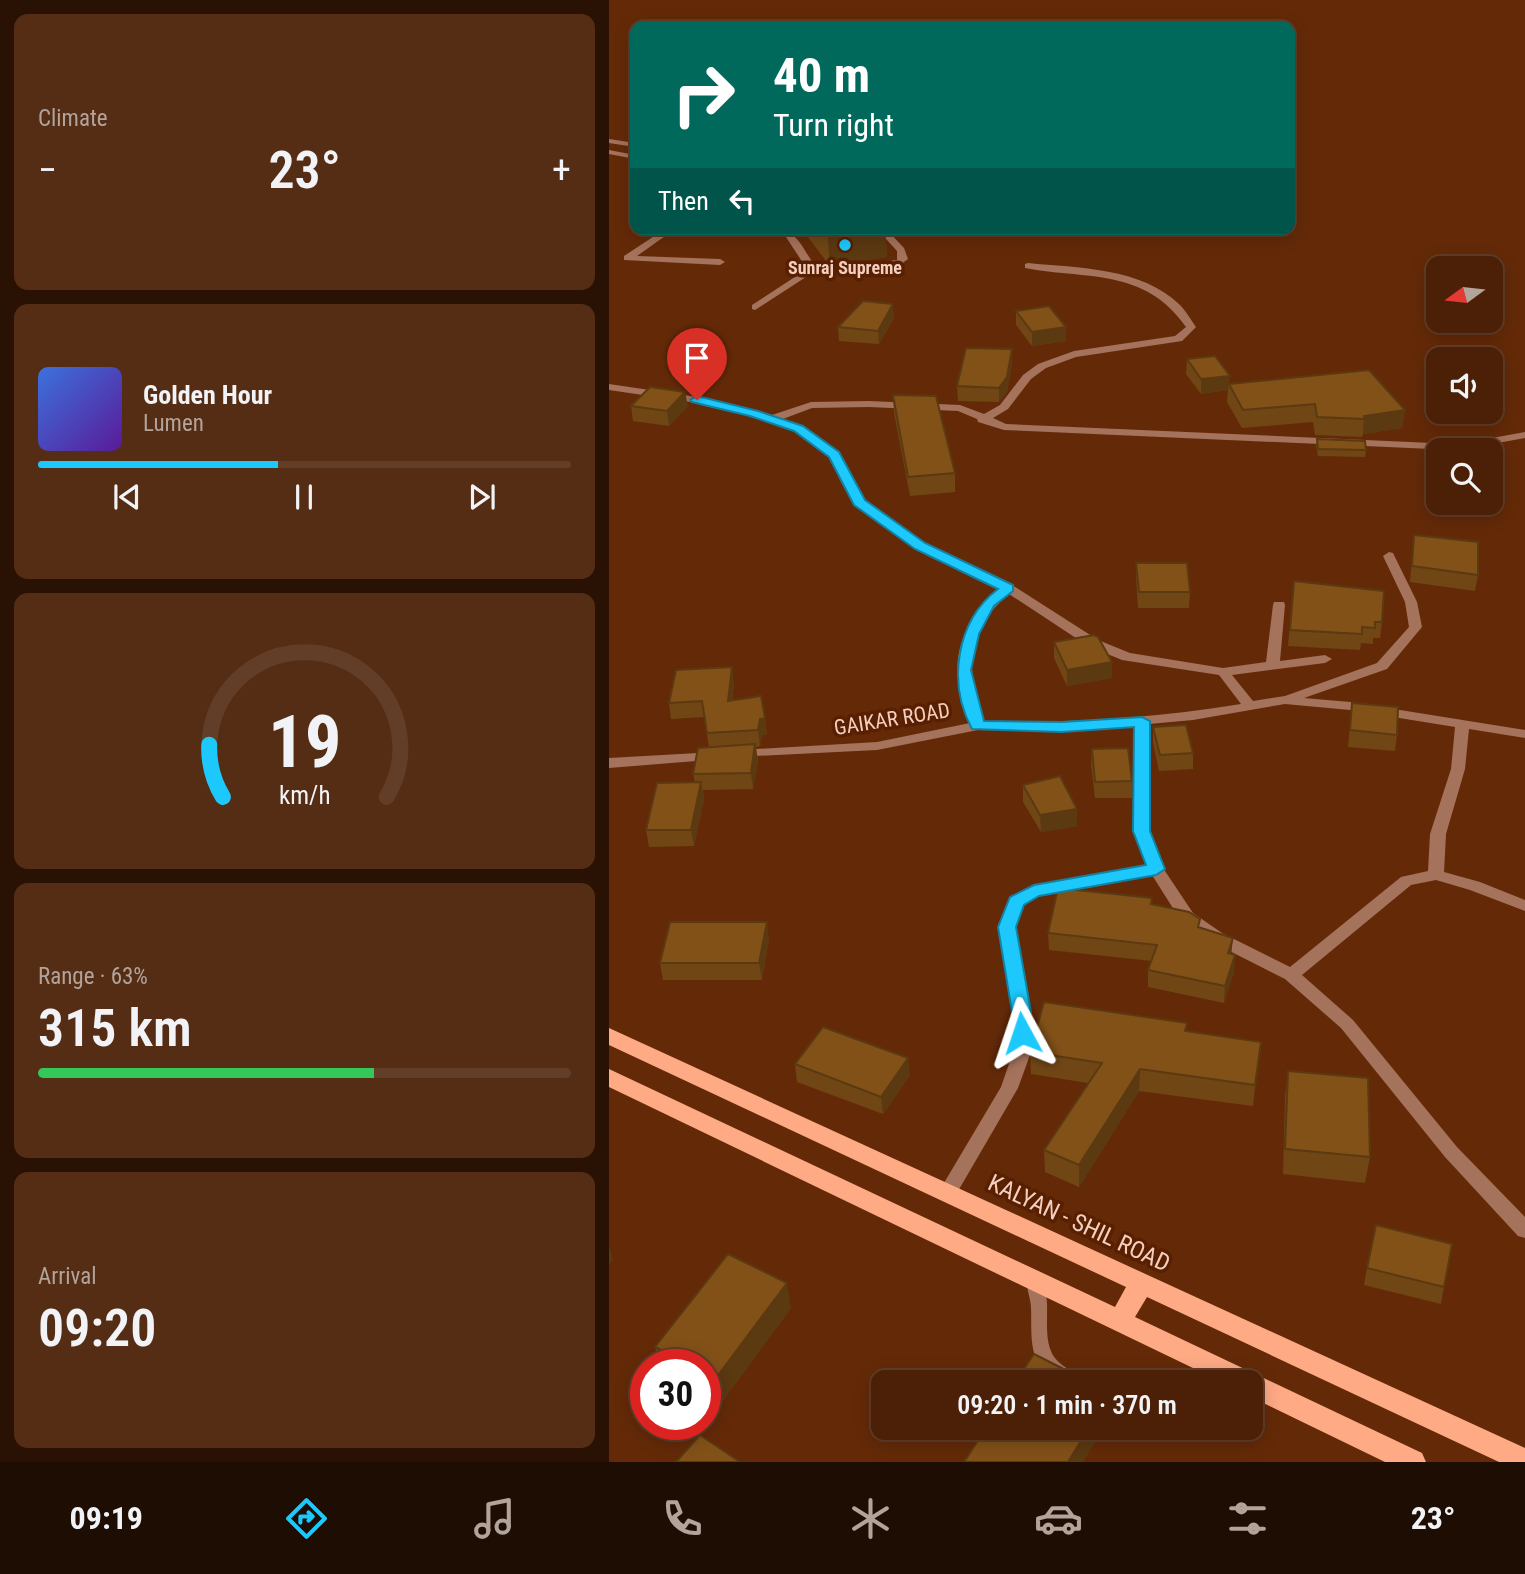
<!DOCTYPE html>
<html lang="en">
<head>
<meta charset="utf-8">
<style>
  body { margin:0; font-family:"Roboto Condensed",sans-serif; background:#552d14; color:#f1f3f6; height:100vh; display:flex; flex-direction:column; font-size:26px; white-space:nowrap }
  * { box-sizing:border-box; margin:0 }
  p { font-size:23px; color:#b2a39b }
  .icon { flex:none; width:38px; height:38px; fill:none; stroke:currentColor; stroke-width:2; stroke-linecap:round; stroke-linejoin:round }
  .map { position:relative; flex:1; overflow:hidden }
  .panel { display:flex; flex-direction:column; gap:14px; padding:14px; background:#291203; width:609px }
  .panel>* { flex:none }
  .top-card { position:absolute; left:21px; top:21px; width:665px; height:214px; border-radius:14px; box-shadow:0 4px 18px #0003,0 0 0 2px #623e28; background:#00695c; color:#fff; overflow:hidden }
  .needle { width:46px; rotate:255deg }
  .fabs { position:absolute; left:817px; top:256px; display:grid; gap:14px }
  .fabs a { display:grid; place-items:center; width:77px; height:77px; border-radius:14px; background:#4b2006; box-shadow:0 4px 18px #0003,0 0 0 2px #623e28; font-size:35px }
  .speed { position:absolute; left:21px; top:1349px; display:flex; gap:14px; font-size:35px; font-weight:700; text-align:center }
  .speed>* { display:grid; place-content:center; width:91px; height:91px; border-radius:50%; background:#4b2006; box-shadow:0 4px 18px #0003,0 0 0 2px #623e28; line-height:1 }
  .speed .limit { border:10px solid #d22; background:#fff; color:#111 }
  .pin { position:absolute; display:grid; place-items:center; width:60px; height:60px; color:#fff; margin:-72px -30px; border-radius:50% 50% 50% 0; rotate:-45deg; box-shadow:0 0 7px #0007 }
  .pin .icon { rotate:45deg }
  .me { position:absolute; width:77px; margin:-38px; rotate:355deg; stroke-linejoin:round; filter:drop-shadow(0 0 5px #0008) }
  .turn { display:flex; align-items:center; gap:24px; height:147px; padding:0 28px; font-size:32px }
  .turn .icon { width:91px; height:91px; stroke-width:2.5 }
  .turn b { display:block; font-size:49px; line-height:60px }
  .then { display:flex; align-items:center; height:66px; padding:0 28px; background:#0003; gap:14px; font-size:26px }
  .big { font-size:52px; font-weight:600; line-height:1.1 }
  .panel .widget { flex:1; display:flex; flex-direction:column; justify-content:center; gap:10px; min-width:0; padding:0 24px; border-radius:14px; background:#552d14 }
  .panel .dial { align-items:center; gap:0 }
  .dial svg { height:182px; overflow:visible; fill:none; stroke:#623e28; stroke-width:7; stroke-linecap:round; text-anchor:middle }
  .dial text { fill:#f1f3f6; stroke:none }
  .song { display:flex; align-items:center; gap:21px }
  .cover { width:84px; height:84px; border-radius:10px; background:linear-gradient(135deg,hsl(220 70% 55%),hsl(270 70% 35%)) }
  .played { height:7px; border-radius:4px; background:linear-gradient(90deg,#1dc9fc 45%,#623e28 45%) }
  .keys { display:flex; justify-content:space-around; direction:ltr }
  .heat { display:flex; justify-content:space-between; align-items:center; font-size:38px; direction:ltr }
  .charge { height:10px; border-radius:5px; background:linear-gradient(90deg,#34c759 63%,#623e28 0) }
  .trip { position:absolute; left:262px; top:1370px; width:392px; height:70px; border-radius:14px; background:#4b2006; box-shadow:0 4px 18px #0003,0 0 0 2px #623e28; font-weight:600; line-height:70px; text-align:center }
  .tabs { display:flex; height:112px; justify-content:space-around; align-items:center; background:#1e0d02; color:#b2a39b }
  .tabs .icon { width:49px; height:49px }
  .tabs .current { color:#1dc9fc }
  .tabs b { font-size:32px; color:#f1f3f6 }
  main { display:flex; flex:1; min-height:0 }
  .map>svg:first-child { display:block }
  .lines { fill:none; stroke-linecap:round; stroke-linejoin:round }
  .lane { fill:#a5725b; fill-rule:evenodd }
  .street { fill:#a5725b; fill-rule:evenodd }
  .primary { fill:#fdaa85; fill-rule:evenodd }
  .wall { fill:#704615 }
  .shaded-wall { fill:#5b3911 }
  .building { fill:#825118; stroke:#5b3911; stroke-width:2 }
  .route { fill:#1dc9fc; stroke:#1383a4; stroke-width:2 }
  .poi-dot { fill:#1dc9fc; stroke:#581f00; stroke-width:2.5 }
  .labels { text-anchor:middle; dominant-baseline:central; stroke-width:7; stroke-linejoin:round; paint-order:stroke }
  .far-poi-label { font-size:18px; font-weight:bold; fill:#f4cfbf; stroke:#581f00 }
  .street-label { font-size:21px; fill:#f4cfbf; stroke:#581f00 }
  .near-street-label { font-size:24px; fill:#f4cfbf; stroke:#581f00 }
</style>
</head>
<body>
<main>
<section class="panel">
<div class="widget"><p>Climate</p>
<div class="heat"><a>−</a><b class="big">23°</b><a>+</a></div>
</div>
<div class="widget">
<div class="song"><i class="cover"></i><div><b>Golden Hour</b><p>Lumen</p></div></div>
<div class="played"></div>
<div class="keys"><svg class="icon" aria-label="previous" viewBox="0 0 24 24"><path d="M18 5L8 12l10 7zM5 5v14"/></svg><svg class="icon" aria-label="pause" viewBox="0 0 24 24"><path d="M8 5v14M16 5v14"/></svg><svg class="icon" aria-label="next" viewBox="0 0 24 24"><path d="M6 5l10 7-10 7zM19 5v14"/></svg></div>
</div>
<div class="widget dial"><svg viewBox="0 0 100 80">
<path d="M14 69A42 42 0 1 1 86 69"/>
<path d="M14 69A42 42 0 0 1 8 46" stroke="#1dc9fc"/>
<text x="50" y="56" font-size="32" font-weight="700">19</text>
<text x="50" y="72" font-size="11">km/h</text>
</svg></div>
<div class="widget"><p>Range · 63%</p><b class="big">315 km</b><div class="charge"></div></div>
<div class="widget"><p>Arrival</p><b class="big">09:20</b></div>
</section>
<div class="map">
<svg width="916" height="1462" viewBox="0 0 916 1462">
  <rect width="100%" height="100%" fill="#642a08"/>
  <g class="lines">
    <g class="lane">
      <path d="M426 1274 432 1276C444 1302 433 1328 442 1351 447 1366 466 1369 471 1382 464 1382 455 1384 448 1382 445 1382 442 1378 439 1376 419 1357 423 1333 422 1308 422 1297 415 1286 420 1276Z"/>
      <polygon points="614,1363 620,1365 623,1371 620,1377 601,1382 564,1382 567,1376"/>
    </g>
    <g class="street">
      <polygon points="0,139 26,143 26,147 0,143"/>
      <polygon points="0,150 26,155 26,159 0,154"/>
      <polygon points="56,229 66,229 28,256 111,259 116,262 111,265 15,260 15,256"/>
      <path d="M159 229C189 229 190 243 206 266L204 271 288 260V251L268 229H277L295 248 299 259 291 265 197 277 146 310 143 309V305L195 271 196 266 177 237Z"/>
      <path d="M419 263C469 268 532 267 571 305 577 311 582 320 587 327L573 341 467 357 437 368 422 379 399 409 384 418 397 424 823 443 872 440 916 432V438L872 446 823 449 395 430 369 422 368 419 349 411 260 407 203 408 174 419 194 426 229 453 255 500 315 543 403 585 489 640 521 653 614 668 657 662 664 605 665 602H675L676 605 671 661 716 655 723 659 716 663 623 675 644 701 676 696 768 663 800 627 796 602 774 556 780 552 784 553 808 602 813 627 778 669 695 698 741 702 916 730V738L860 729 856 769 837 834 835 872 871 882 916 900V911L861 890 827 880 802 885 693 975 744 1020 848 1147 916 1217V1238L909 1236 836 1157 732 1028 676 979 601 941 572 921 543 875 430 896 414 904 406 927 421 1012V1055L409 1088 345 1198 338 1201 331 1198 329 1193 392 1087 403 1055 405 1012 390 927 401 897 426 886 538 865 525 831 526 725 454 731 369 730 268 750 126 757 124 754 126 751 131 750 268 742 361 723C356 708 350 692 349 675 345 642 367 609 391 589L307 549 246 504 220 457 186 430 142 416 88 403 0 390V384L88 397 163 415 202 402 260 401 351 405 375 414 391 405 414 375 429 364 465 351 566 336 577 327C535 267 478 280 416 268V264ZM400 594 479 646 513 660 610 675 632 704C547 718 461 723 375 722 358 669 353 634 400 594ZM676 704 741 710 846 727 842 769 821 834 819 871 792 877 681 967 613 933 584 913 554 868 539 831 540 724 584 720Z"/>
      <polygon points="107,752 112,753 114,756 112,759 0,768 0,758"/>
    </g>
    <polygon class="primary" points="0,1028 916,1448 916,1462 890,1462 538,1297 526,1317 813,1453 817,1462 776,1462 642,1397 642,1382 613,1382 0,1087 0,1069 506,1307 517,1287 0,1045"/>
  </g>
  <g class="wall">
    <polygon points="181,229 276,229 278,257 221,266 195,232"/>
    <polygon points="407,311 457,341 423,346 407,325"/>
    <polygon points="285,318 270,344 230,341 229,327"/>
    <polygon points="578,359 620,384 796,410 793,428 754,434 753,437 706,435 704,422 633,428 618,402 619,390 592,394 577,374"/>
    <polygon points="403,363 398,392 390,402 349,401 348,386"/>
    <polygon points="284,395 346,473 346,492 301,496 285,413"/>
    <polygon points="22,406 79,406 60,426 24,421"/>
    <polygon points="708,439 757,450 756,457 709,456 707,446"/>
    <polygon points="805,535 869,575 866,591 801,582"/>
    <polygon points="527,563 581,592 580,608 529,608 527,578"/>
    <polygon points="685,581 773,622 771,638 764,638 764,644 752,643 751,650 679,646"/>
    <polygon points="445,642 503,678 458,686 445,658"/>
    <polygon points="125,683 123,701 156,718 158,734 153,735 151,746 147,747 149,761 144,789 94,790 95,799 85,846 40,847 37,830 86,782 84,774 100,747 95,717 62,719 60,703"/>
    <polygon points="743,703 788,735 786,751 739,747"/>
    <polygon points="544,727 584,753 584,769 550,771 544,743"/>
    <polygon points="483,749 523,781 523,798 486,798 482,765"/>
    <polygon points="414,785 468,826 432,832 414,802"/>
    <polygon points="543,904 590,927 624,938 622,954 625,972 615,1003 539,987 539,970 543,961 440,950 439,933"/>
    <polygon points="160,939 153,980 54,980 51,963"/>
    <polygon points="578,1023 577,1031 652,1042 644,1106 530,1091 470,1187 436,1172 435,1150 479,1083 422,1074 421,1052"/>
    <polygon points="186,1064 301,1075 274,1114 188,1082"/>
    <polygon points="679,1071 761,1157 756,1183 674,1174 676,1096"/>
    <polygon points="758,1268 835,1287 832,1304 755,1285"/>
    <polygon points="182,1308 112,1403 96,1395 96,1365 51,1365 46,1347"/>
  </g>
  <g class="shaded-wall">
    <polygon points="218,229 276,229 278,257 221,266"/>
    <polygon points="284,304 285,318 270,344 269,331"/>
    <polygon points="457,327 457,341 423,346 423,332"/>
    <polygon points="403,349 403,363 398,392 390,402 390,388"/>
    <polygon points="621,376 619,390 592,394 592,379"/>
    <polygon points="76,392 79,406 60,426 58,411"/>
    <polygon points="796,410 793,428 754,434 755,416"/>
    <polygon points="503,662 503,678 458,686 458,670"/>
    <polygon points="123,667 125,683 121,718 119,701"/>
    <polygon points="156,718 158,734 153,735 151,746 149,730 151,719"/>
    <polygon points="146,744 149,761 144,789 142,773"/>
    <polygon points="92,782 95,799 85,846 82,830"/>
    <polygon points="468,809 468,826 432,832 431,815"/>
    <polygon points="158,922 160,939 153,980 150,963"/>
    <polygon points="624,938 622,955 619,953"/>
    <polygon points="626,955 625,972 615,1003 616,986"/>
    <polygon points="652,1042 650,1064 644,1106 646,1085"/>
    <polygon points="299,1058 301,1075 274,1114 272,1097"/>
    <polygon points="531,1069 530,1091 470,1187 470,1165"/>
    <polygon points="0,1245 4,1260 0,1264"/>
    <polygon points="178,1283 182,1308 112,1403 107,1378"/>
    <polygon points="480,1428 495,1428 474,1462 459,1462"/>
  </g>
  <g class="building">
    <polygon points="254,301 284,304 269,331 229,327"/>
    <polygon points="440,306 457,327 423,332 407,311"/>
    <polygon points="357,348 403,349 398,377 390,388 348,386"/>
    <polygon points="606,356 621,376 592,379 578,359"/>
    <polygon points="760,370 796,410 755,416 755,419 708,417 706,404 634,410 620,384"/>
    <polygon points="41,387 76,392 58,411 22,406"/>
    <polygon points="284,395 327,396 346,473 299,477"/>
    <polygon points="708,439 756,441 757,450 709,449"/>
    <polygon points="805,535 869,542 869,575 803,566"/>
    <polygon points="527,563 578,563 581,592 530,592"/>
    <polygon points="685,581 775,591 773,622 766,622 766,628 753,627 753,634 681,630"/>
    <polygon points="485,635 489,637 503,662 458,670 445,642"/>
    <polygon points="123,667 119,701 152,696 156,718 151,719 149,730 98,733 93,701 60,703 67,670"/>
    <polygon points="743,703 789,707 788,735 741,730"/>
    <polygon points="577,725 584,753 551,755 544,727"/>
    <polygon points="146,744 142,773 84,774 89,748"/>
    <polygon points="519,748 523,781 486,782 483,749"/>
    <polygon points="451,776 468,809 431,815 414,785"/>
    <polygon points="92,782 82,830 37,830 48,783"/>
    <polygon points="449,888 543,898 542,904 580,912 591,919 589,927 624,938 619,953 626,955 616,986 539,970 548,945 439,933"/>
    <polygon points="61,922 158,922 150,963 51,963"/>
    <polygon points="435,1002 578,1023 576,1031 652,1042 646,1085 531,1069 470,1165 435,1150 493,1063 421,1052"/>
    <polygon points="214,1027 299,1058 272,1097 186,1064"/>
    <polygon points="679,1071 759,1078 761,1157 676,1149"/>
    <polygon points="767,1225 843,1244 835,1287 758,1268"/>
    <polygon points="119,1254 178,1283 107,1378 96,1373 96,1365 82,1365 46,1347"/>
    <polygon points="425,1354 480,1382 406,1382"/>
    <polygon points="377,1428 480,1428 459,1462 355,1462"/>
    <polygon points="91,1435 131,1462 67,1462"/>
  </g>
  <path class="route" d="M88 396 149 411 194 426 230 452 256 500 316 543 404 585V591L385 606 370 634 362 670 375 721 453 722 533 717 541 721V831L556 869 547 875 430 896 415 905 407 927 422 1012 419 1038 413 1041 403 1033V1012L389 927 401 897 425 885 537 865 524 831 525 727 453 732 363 729C338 683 347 621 389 589L306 549 245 505 220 457 185 431 141 416 83 402 81 400Z"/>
  <circle class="poi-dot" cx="236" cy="245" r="7"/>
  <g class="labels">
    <g class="far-poi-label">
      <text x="236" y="267">Sunraj Supreme</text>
    </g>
    <g class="street-label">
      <text transform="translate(283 719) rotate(-9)">GAIKAR ROAD</text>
    </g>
    <g class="near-street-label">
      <text transform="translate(470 1223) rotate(25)">KALYAN - SHIL ROAD</text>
    </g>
  </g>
</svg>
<div class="fabs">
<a><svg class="needle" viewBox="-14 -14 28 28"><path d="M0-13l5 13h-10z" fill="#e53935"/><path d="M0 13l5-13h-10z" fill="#b2a39b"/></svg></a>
<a><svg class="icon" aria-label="sound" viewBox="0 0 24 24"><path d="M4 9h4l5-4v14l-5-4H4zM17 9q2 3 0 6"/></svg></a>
<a><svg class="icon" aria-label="search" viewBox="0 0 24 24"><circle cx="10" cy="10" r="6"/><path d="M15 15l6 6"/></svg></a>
</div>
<div class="speed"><div class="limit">30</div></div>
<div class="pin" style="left:88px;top:400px;background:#d93025"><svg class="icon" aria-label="arrive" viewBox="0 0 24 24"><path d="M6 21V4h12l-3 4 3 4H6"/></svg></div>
<svg class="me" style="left:413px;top:1033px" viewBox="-20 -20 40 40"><path d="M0-17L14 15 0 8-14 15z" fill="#1dc9fc" stroke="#fff" stroke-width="4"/></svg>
<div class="trip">09:20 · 1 min · 370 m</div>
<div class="top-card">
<div class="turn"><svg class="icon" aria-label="right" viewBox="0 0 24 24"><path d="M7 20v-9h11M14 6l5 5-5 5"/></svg><div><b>40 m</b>Turn right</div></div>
<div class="then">Then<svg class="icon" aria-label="left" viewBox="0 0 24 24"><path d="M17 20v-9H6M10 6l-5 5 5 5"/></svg></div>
</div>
</div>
</main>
<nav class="tabs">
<b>09:19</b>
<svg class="icon current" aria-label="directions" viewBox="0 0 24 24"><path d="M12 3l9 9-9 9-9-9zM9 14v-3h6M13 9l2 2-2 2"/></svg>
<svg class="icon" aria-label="music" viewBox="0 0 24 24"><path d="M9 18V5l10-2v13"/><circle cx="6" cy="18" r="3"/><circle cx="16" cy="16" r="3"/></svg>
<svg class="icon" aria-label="phone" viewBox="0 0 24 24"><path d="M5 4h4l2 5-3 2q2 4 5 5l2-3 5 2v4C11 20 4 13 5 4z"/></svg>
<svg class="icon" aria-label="climate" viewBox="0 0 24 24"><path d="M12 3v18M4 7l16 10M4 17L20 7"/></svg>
<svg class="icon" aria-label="car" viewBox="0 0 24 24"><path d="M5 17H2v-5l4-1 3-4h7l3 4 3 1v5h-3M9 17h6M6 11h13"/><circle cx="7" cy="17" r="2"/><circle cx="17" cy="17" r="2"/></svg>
<svg class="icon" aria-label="filters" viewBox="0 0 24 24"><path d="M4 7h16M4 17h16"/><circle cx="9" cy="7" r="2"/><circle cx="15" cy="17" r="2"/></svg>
<b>23°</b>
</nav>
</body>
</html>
